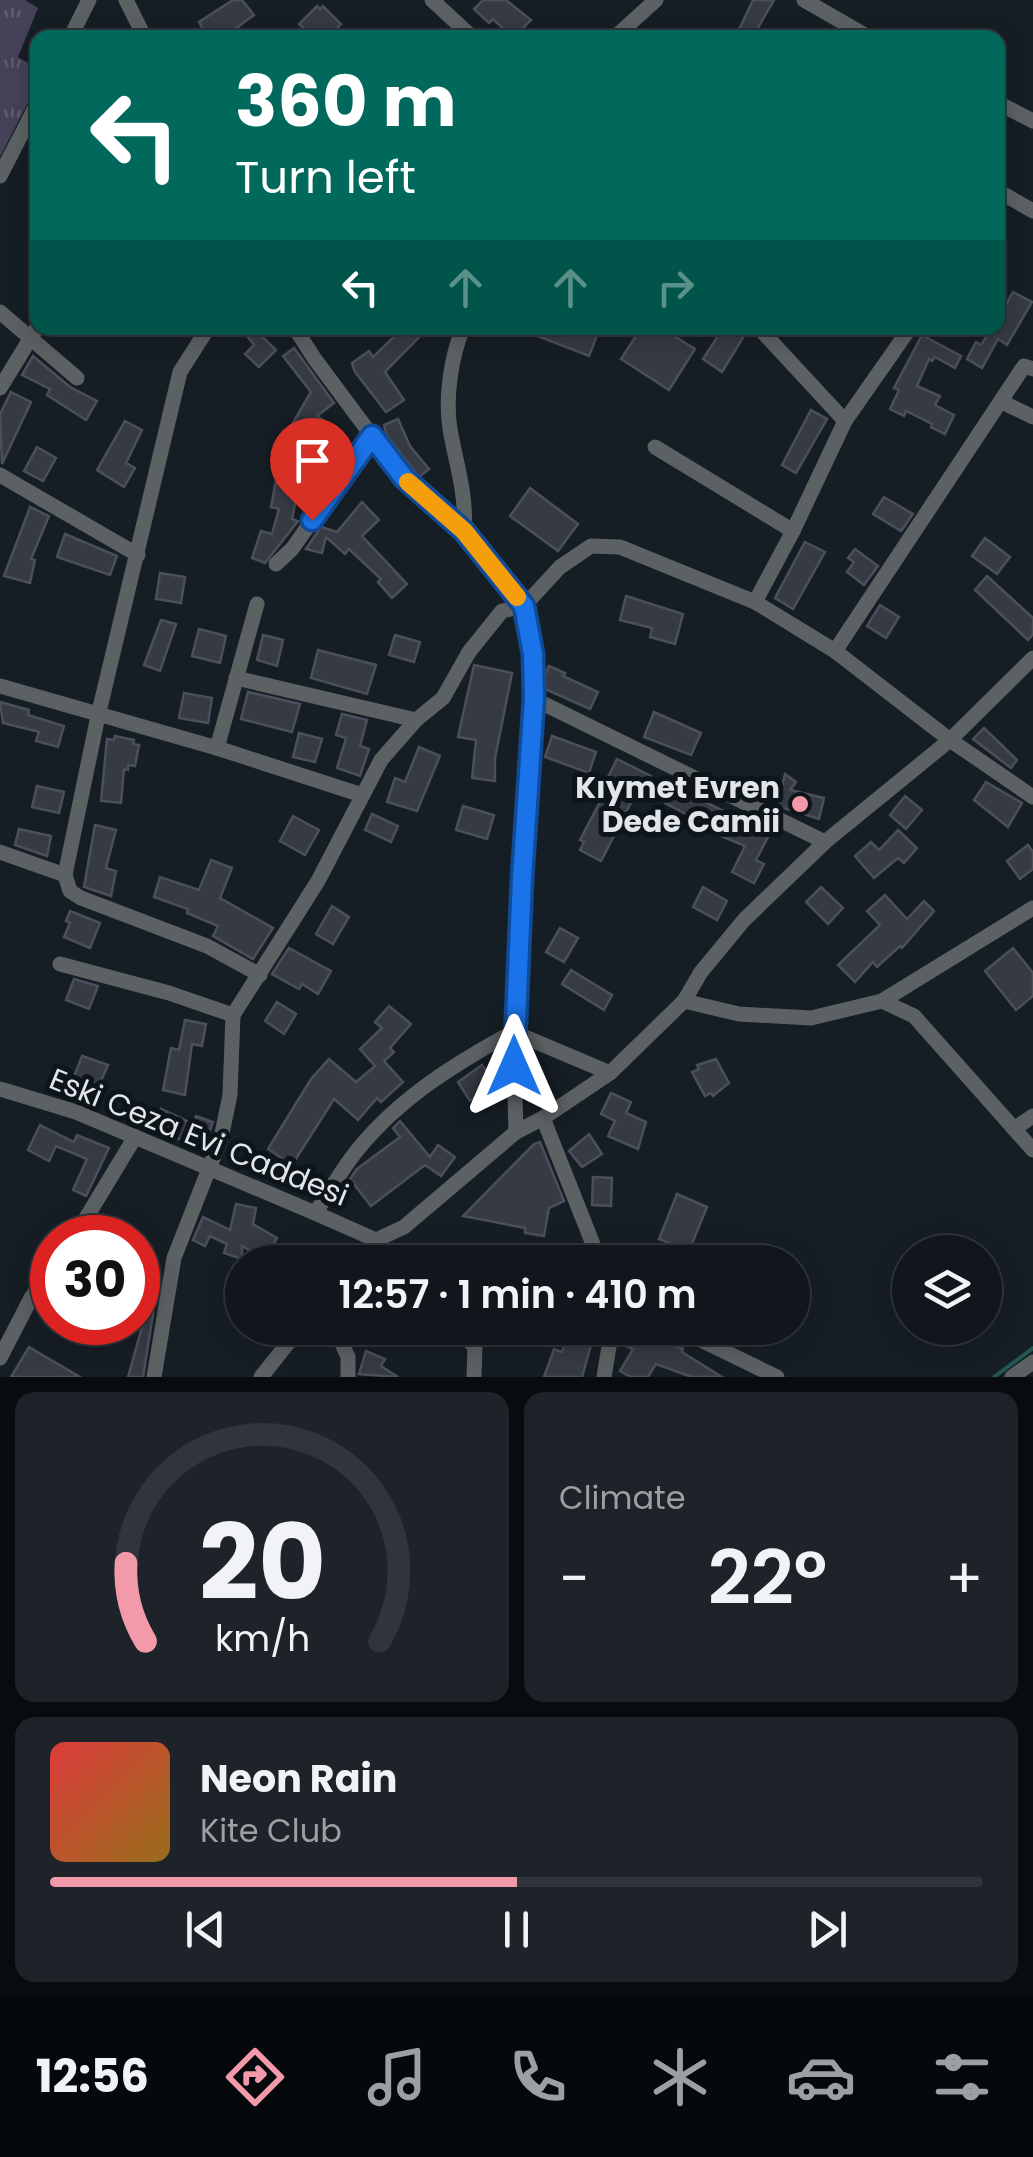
<!DOCTYPE html>
<html lang="en">
<head>
<meta charset="utf-8">
<style>
  body { margin:0; font-family:Poppins,sans-serif; background:#1e2329; color:#f1f3f6; height:100vh; display:flex; flex-direction:column; font-size:38px; white-space:nowrap }
  * { box-sizing:border-box; margin:0 }
  p { font-size:32px; color:#9c9fa3 }
  .icon { flex:none; width:55px; height:55px; fill:none; stroke:currentColor; stroke-width:2; stroke-linecap:round; stroke-linejoin:round }
  .map { position:relative; height:1377px; overflow:hidden }
  .drawer { display:flex; flex-direction:column; gap:15px; padding:15px; background:#090c0f; flex:1 }
  .drawer>* { flex:none }
  .guide { position:absolute; left:30px; top:30px; width:975px; height:305px; border-radius:20px; box-shadow:0 5px 25px #0003,0 0 0 2px #30353b; background:#00695c; color:#fff; overflow:hidden }
  .tools { position:absolute; left:892px; top:1235px; display:grid; gap:20px }
  .tools a { display:grid; place-items:center; width:110px; height:110px; border-radius:50%; background:#10161c; box-shadow:0 5px 25px #0003,0 0 0 2px #30353b; font-size:50px }
  .speed { position:absolute; left:30px; top:1215px; display:flex; gap:20px; font-size:50px; font-weight:700; text-align:center }
  .speed>* { display:grid; place-content:center; width:130px; height:130px; border-radius:50%; background:#10161c; box-shadow:0 5px 25px #0003,0 0 0 2px #30353b; line-height:1 }
  .speed .limit { border:15px solid #d22; background:#fff; color:#111 }
  .pin { position:absolute; display:grid; place-items:center; width:85px; height:85px; color:#fff; margin:-102px -42px; border-radius:50% 50% 50% 0; rotate:-45deg; box-shadow:0 0 10px #0007 }
  .pin .icon { rotate:45deg }
  .me { position:absolute; width:110px; margin:-55px; rotate:0deg; stroke-linejoin:round; filter:drop-shadow(0 0 8px #0008) }
  .turn { display:flex; align-items:center; gap:35px; height:210px; padding:0 40px; font-size:45px }
  .turn .icon { width:130px; height:130px; stroke-width:2.5 }
  .turn b { display:block; font-size:70px; line-height:85px }
  .lanes { display:flex; align-items:center; height:95px; padding:0 40px; background:#0003; justify-content:center; gap:50px; direction:ltr }
  .lanes .off { opacity:.35 }
  .big { font-size:75px; font-weight:600; line-height:1.1 }
  .drawer .card { flex:1; display:flex; flex-direction:column; justify-content:center; gap:15px; min-width:0; padding:0 35px; border-radius:20px; background:#1e2329 }
  .drawer .dial { align-items:center; gap:0 }
  .dial svg { height:260px; overflow:visible; fill:none; stroke:#30353b; stroke-width:7; stroke-linecap:round; text-anchor:middle }
  .dial text { fill:#f1f3f6; stroke:none }
  .song { display:flex; align-items:center; gap:30px }
  .cover { width:120px; height:120px; border-radius:15px; background:linear-gradient(135deg,hsl(0 70% 55%),hsl(40 70% 35%)) }
  .played { height:10px; border-radius:5px; background:linear-gradient(90deg,#f39aaa 50%,#30353b 50%) }
  .keys { display:flex; justify-content:space-around; direction:ltr }
  .heat { display:flex; justify-content:space-between; align-items:center; font-size:55px; direction:ltr }
  .drawer .tiles { flex:1; display:grid; gap:15px; grid-template-columns:1fr 1fr }
  .card:last-child { grid-column:span 2 }
  .trip { position:absolute; left:225px; top:1245px; width:585px; height:100px; border-radius:50px; background:#10161c; box-shadow:0 5px 25px #0003,0 0 0 2px #30353b; font-weight:600; line-height:100px; text-align:center }
  .tab-bar { display:flex; height:160px; justify-content:space-around; align-items:center; background:#06090b; color:#9c9fa3 }
  .tab-bar .icon { width:70px; height:70px }
  .tab-bar .on { color:#f39aaa }
  .tab-bar b { font-size:45px; color:#f1f3f6 }
  .map>svg:first-child { display:block }
  .grass { fill:url(#grass-tufts) }
  .lines { fill:none; stroke-linecap:round; stroke-linejoin:round }
  .stream { stroke:#245753; stroke-width:4 }
  .building { fill:#363a43; stroke:#4b4f59; stroke-width:2.5 }
  .street { stroke:#5c6263; stroke-width:15 }
  .route-casing { stroke:#114b97; stroke-width:25 }
  .route { stroke:#1a73e8; stroke-width:18 }
  .slow { stroke:#f59e0b; stroke-width:18 }
  .poi-dot { fill:#f39aaa; stroke:#0d151b; stroke-width:4 }
  .labels { text-anchor:middle; dominant-baseline:central; stroke-width:10; stroke-linejoin:round; paint-order:stroke }
  .poi-label { font-size:30px; font-weight:bold; fill:#e0e6ea; stroke:#0d151b; text-anchor:end }
  .street-label { font-size:30px; fill:#e0e6ea; stroke:#0d151b }
</style>
</head>
<body>
<div class="map">
<svg width="1033" height="1377" viewBox="0 0 1033 1377">
  <defs>
    <pattern id="grass-tufts" width="24" height="20" patternUnits="userSpaceOnUse" patternTransform="scale(2.5)"><rect width="24" height="20" fill="#444159"/><path d="M3 7l-1-3M5 7V3M7 7l1-3M15 17l-1-3M17 17v-4M19 17l1-3" fill="none" stroke="#5f5c71"/></pattern>
  </defs>
  <rect width="100%" height="100%" fill="#161e25"/>
  <polygon class="grass" points="0,0 25,0 38,8 18,57 37,68 37,85 0,157"/>
  <g class="lines">
    <polyline class="stream" points="994,1377 1033,1348"/>
  </g>
  <g class="building">
    <polygon points="233,0 242,0 254,15 231,32 234,38 208,38 199,22"/>
    <polygon points="483,0 506,0 531,20 513,38 493,19 489,23 474,9"/>
    <polygon points="753,0 774,0 752,38 735,38"/>
    <polygon points="317,6 320,9 323,6 341,24 328,38 320,38 312,29 309,33 299,24"/>
    <polygon points="1013,292 1032,302 1007,345 998,339 982,368 967,359 976,342 981,345 992,328 998,328 998,319"/>
    <polygon points="241,328 253,328 276,350 259,367 245,354 254,345"/>
    <polygon points="403,328 428,328 385,372 404,400 386,412 355,372 352,363 369,351 373,357"/>
    <polygon points="517,328 600,328 589,356"/>
    <polygon points="641,328 661,328 695,349 669,390 621,359"/>
    <polygon points="723,328 731,328 744,336 722,372 703,359"/>
    <polygon points="922,335 961,356 955,368 935,357 932,361 929,359 917,386 940,396 935,405 954,415 945,434 931,427 932,424 906,411 904,416 890,409 899,390 894,388"/>
    <polygon points="294,348 334,403 317,416 325,421 312,444 287,433 311,392 283,356"/>
    <polygon points="33,356 70,387 97,401 86,420 47,395 50,389 22,375"/>
    <polygon points="11,392 31,402 2,464 0,414"/>
    <polygon points="811,410 827,419 796,473 782,465"/>
    <polygon points="398,419 410,446 429,469 419,477 387,436 384,425"/>
    <polygon points="125,421 142,430 126,463 135,468 124,487 97,470"/>
    <polygon points="37,447 56,458 43,481 24,471"/>
    <polygon points="276,480 299,485 292,519 298,521 265,563 252,558 261,531 272,534 279,509 271,507"/>
    <polygon points="530,488 578,524 558,551 510,516"/>
    <polygon points="884,497 913,514 901,531 873,514"/>
    <polygon points="362,502 379,520 362,536 407,584 392,598 378,582 381,579 349,549 345,554 326,537 322,553 306,549 321,527 337,532"/>
    <polygon points="30,507 49,516 31,559 35,560 30,583 4,576"/>
    <polygon points="65,534 117,556 110,575 57,557"/>
    <polygon points="985,538 1010,557 997,574 972,556"/>
    <polygon points="805,542 825,552 793,609 775,598"/>
    <polygon points="855,549 878,566 864,585 847,572 854,562 848,558"/>
    <polygon points="160,573 185,577 181,603 156,599"/>
    <polygon points="987,576 1033,618 1033,634 1028,640 975,590"/>
    <polygon points="626,596 683,614 675,644 650,637 652,628 620,620"/>
    <polygon points="880,605 899,617 886,638 867,626"/>
    <polygon points="161,620 176,624 160,671 144,665"/>
    <polygon points="199,629 226,636 220,663 192,656"/>
    <polygon points="263,635 283,640 277,666 257,660"/>
    <polygon points="395,635 420,642 414,662 389,655"/>
    <polygon points="318,650 376,665 367,694 311,678"/>
    <polygon points="474,665 512,673 495,758 495,781 472,778 476,740 458,737"/>
    <polygon points="549,666 565,673 563,676 598,692 590,709 545,689 545,675"/>
    <polygon points="248,692 300,704 292,732 241,719"/>
    <polygon points="184,693 212,698 208,723 179,718"/>
    <polygon points="0,702 29,710 28,715 64,726 58,747 36,741 39,732 3,723"/>
    <polygon points="654,712 701,733 691,755 644,737"/>
    <polygon points="342,714 367,720 360,746 369,749 360,776 337,768 346,738 336,735"/>
    <polygon points="984,728 1017,760 1011,768 973,739"/>
    <polygon points="299,733 322,739 315,762 293,757"/>
    <polygon points="115,736 134,740 133,744 139,745 135,766 128,765 128,770 124,769 121,803 101,801 107,739 114,740"/>
    <polygon points="552,736 596,752 589,773 545,757"/>
    <polygon points="419,747 440,756 417,811 387,802 395,778 405,782"/>
    <polygon points="617,759 651,776 642,793 637,791 601,861 580,850 584,842 580,840 612,779 608,777"/>
    <polygon points="785,774 796,782 790,790 824,798 819,819 777,806"/>
    <polygon points="986,782 1022,803 1008,827 974,800"/>
    <polygon points="37,786 64,792 59,813 32,807"/>
    <polygon points="673,787 770,833 756,860 764,864 754,883 732,872 745,846 693,824 695,819 665,803"/>
    <polygon points="905,796 922,810 906,829 890,815"/>
    <polygon points="463,806 494,815 487,839 456,830"/>
    <polygon points="372,814 398,826 391,842 365,830"/>
    <polygon points="293,816 319,830 305,855 280,841"/>
    <polygon points="95,825 116,830 106,868 116,871 111,896 84,887"/>
    <polygon points="19,829 51,836 47,856 15,845"/>
    <polygon points="898,830 917,848 904,863 898,858 874,878 855,856 871,842 879,850"/>
    <polygon points="1028,845 1033,852 1033,869 1020,879 1007,861"/>
    <polygon points="211,860 232,868 220,898 273,928 253,959 213,936 218,926 187,913 188,909 154,897 160,877 199,890"/>
    <polygon points="703,887 727,901 717,920 693,907"/>
    <polygon points="821,887 843,908 828,924 806,902"/>
    <polygon points="885,895 907,919 924,901 934,911 902,948 900,946 877,967 873,962 855,982 838,965 880,925 867,911"/>
    <polygon points="332,906 349,917 333,944 316,934"/>
    <polygon points="70,911 100,923 90,948 64,937 70,923 66,921"/>
    <polygon points="560,928 578,938 564,962 546,952"/>
    <polygon points="289,948 331,971 318,994 302,984 299,989 272,974"/>
    <polygon points="1013,948 1033,973 1033,996 1016,1010 985,971"/>
    <polygon points="571,970 612,995 604,1010 562,984"/>
    <polygon points="74,979 98,986 89,1009 66,1000"/>
    <polygon points="277,1002 296,1014 284,1034 265,1021"/>
    <polygon points="389,1006 411,1024 390,1048 394,1052 384,1061 403,1082 381,1102 377,1098 358,1120 334,1099 292,1165 268,1149 311,1079 329,1059 356,1082 375,1066 360,1049 382,1028 375,1022"/>
    <polygon points="185,1020 206,1024 202,1046 192,1044 185,1095 163,1090 171,1048 179,1050"/>
    <polygon points="82,1056 108,1065 98,1088 73,1079"/>
    <polygon points="716,1059 729,1083 713,1096 711,1093 705,1096 692,1072 699,1069 697,1065"/>
    <polygon points="482,1065 495,1083 470,1101 458,1082"/>
    <polygon points="611,1093 631,1102 626,1113 646,1122 638,1149 608,1136 615,1121 601,1114"/>
    <polygon points="161,1109 193,1124 196,1116 213,1122 203,1149 152,1128"/>
    <polygon points="400,1121 430,1157 438,1145 455,1157 441,1176 425,1165 371,1206 350,1179 357,1169 400,1137 393,1128"/>
    <polygon points="40,1125 74,1142 77,1135 109,1148 86,1196 73,1190 87,1159 56,1146 49,1161 28,1150"/>
    <polygon points="589,1134 602,1154 582,1167 569,1151"/>
    <polygon points="540,1142 564,1201 549,1208 544,1236 525,1233 525,1228 463,1216 534,1144"/>
    <polygon points="593,1177 612,1178 611,1206 592,1205"/>
    <polygon points="677,1194 707,1207 689,1251 659,1239"/>
    <polygon points="236,1204 256,1208 253,1224 277,1238 265,1259 242,1246 242,1259 224,1253 227,1244 210,1236 205,1246 193,1240 203,1217 230,1230"/>
    <polygon points="153,1288 157,1289 143,1377 128,1377"/>
    <polygon points="569,1328 595,1331 582,1377 544,1377 554,1349 562,1352"/>
    <polygon points="640,1328 657,1336 656,1340 683,1349 682,1352 722,1377 692,1377 656,1364 648,1377 631,1377 620,1371 633,1349 621,1344 628,1329 637,1333"/>
    <polygon points="29,1347 80,1377 11,1377"/>
    <polygon points="366,1351 385,1359 381,1366 398,1377 359,1374"/>
  </g>
  <g class="lines">
    <g class="street">
      <polyline points="126,0 145,38"/>
      <polyline points="432,0 473,38"/>
      <polyline points="804,0 870,38"/>
      <polyline points="70,38 89,0"/>
      <polyline points="614,38 656,0"/>
      <polyline points="998,103 1033,121"/>
      <polyline points="0,176 38,102"/>
      <polyline points="998,191 1033,211"/>
      <polyline points="0,312 77,378"/>
      <polyline points="208,328 180,372 98,716 65,875 70,891 81,898 207,946 260,975"/>
      <polyline points="295,328 314,358 404,479 464,531 524,606 533,654 534,699 513,1032 516,1132"/>
      <path d="M463 328C451 357 445 398 450 429 456 464 467 495 464 531"/>
      <polyline points="759,328 845,421"/>
      <polyline points="0,388 38,326"/>
      <polyline points="1002,402 1033,417"/>
      <polyline points="655,447 793,531"/>
      <polyline points="0,475 138,555"/>
      <polyline points="276,564 292,549 372,436"/>
      <polyline points="755,602 793,531 845,421 910,328"/>
      <polyline points="835,651 1024,366 1033,369"/>
      <polyline points="236,678 416,720"/>
      <polyline points="0,686 217,748 362,795"/>
      <polyline points="534,699 825,842"/>
      <polyline points="217,748 257,604"/>
      <polyline points="0,852 65,875"/>
      <polyline points="60,964 169,993 233,1015"/>
      <polyline points="684,1001 739,1014 811,1018 882,1001 1033,908"/>
      <polyline points="882,1001 914,1016 1033,1150"/>
      <polyline points="0,1089 76,1112 315,1213 376,1240 396,1262"/>
      <polyline points="543,1118 600,1262"/>
      <polyline points="1014,1129 1033,1116"/>
      <path d="M315 1213C330 1192 342 1168 359 1148 401 1097 456 1063 513 1032L610 1073"/>
      <polyline points="74,1238 135,1137"/>
      <polyline points="357,1262 376,1240 404,1227 516,1132 543,1118 610,1073 684,1001 701,972 744,920 825,842 950,740 1033,658"/>
      <polyline points="335,1328 348,1357 348,1377"/>
      <polyline points="456,1328 475,1347 474,1377"/>
      <polyline points="676,1328 777,1377"/>
      <polyline points="0,1358 31,1298 52,1268"/>
      <polyline points="154,1377 174,1258 221,1138 230,1095 233,1015 318,881 381,760 416,720 443,698 469,652 502,611 524,606 560,567 591,546 620,547 755,602 835,651 950,740 1033,797"/>
      <polyline points="261,1377 300,1328"/>
      <polyline points="604,1377 612,1328"/>
      <polyline points="1012,1377 1033,1362"/>
    </g>
  </g>
  <g class="lines">
    <defs>
      <polyline id="route" points="312,520 372,436 404,478 464,531 524,606 533,654 534,699 522,879 514,1066"/>
    </defs>
    <use href="#route" class="route-casing"/>
    <use href="#route" class="route"/>
    <polyline class="slow" points="408,482 464,531 517,597"/>
  </g>
  <circle class="poi-dot" cx="800" cy="804" r="10"/>
  <g class="labels">
    <g class="poi-label">
      <text x="780" y="787">Kıymet Evren<tspan x="780" dy="34">Dede Camii</tspan></text>
    </g>
    <g class="street-label">
      <text transform="translate(199 1137) rotate(22)">Eski Ceza Evi Caddesi</text>
    </g>
  </g>
</svg>
<div class="tools">
<a><svg class="icon" aria-label="layers" viewBox="0 0 24 24"><path d="M12 4l9 5-9 5-9-5zM3 14l9 5 9-5"/></svg></a>
</div>
<div class="speed"><div class="limit">30</div></div>
<div class="pin" style="left:312px;top:520px;background:#d93025"><svg class="icon" aria-label="arrive" viewBox="0 0 24 24"><path d="M6 21V4h12l-3 4 3 4H6"/></svg></div>
<svg class="me" style="left:514px;top:1066px" viewBox="-20 -20 40 40"><path d="M0-17L14 15 0 8-14 15z" fill="#1a73e8" stroke="#fff" stroke-width="4"/></svg>
<div class="trip">12:57 · 1 min · 410 m</div>
<div class="guide">
<div class="turn"><svg class="icon" aria-label="left" viewBox="0 0 24 24"><path d="M17 20v-9H6M10 6l-5 5 5 5"/></svg><div><b>360 m</b>Turn left</div></div>
<div class="lanes"><svg class="icon" aria-label="left" viewBox="0 0 24 24"><path d="M17 20v-9H6M10 6l-5 5 5 5"/></svg><svg class="icon off" aria-label="ahead" viewBox="0 0 24 24"><path d="M12 20V5M6 11l6-6 6 6"/></svg><svg class="icon off" aria-label="ahead" viewBox="0 0 24 24"><path d="M12 20V5M6 11l6-6 6 6"/></svg><svg class="icon off" aria-label="right" viewBox="0 0 24 24"><path d="M7 20v-9h11M14 6l5 5-5 5"/></svg></div>
</div>
</div>
<section class="drawer">
<div class="tiles">
<div class="card dial"><svg viewBox="0 0 100 80">
<path d="M14 69A42 42 0 1 1 86 69"/>
<path d="M14 69A42 42 0 0 1 8 45" stroke="#f39aaa"/>
<text x="50" y="56" font-size="32" font-weight="700">20</text>
<text x="50" y="72" font-size="11">km/h</text>
</svg></div>
<div class="card"><p>Climate</p>
<div class="heat"><a>−</a><b class="big">22°</b><a>+</a></div>
</div>
<div class="card">
<div class="song"><i class="cover"></i><div><b>Neon Rain</b><p>Kite Club</p></div></div>
<div class="played"></div>
<div class="keys"><svg class="icon" aria-label="previous" viewBox="0 0 24 24"><path d="M18 5L8 12l10 7zM5 5v14"/></svg><svg class="icon" aria-label="pause" viewBox="0 0 24 24"><path d="M8 5v14M16 5v14"/></svg><svg class="icon" aria-label="next" viewBox="0 0 24 24"><path d="M6 5l10 7-10 7zM19 5v14"/></svg></div>
</div>
</div>
</section>
<nav class="tab-bar">
<b>12:56</b>
<svg class="icon on" aria-label="directions" viewBox="0 0 24 24"><path d="M12 3l9 9-9 9-9-9zM9 14v-3h6M13 9l2 2-2 2"/></svg>
<svg class="icon" aria-label="music" viewBox="0 0 24 24"><path d="M9 18V5l10-2v13"/><circle cx="6" cy="18" r="3"/><circle cx="16" cy="16" r="3"/></svg>
<svg class="icon" aria-label="phone" viewBox="0 0 24 24"><path d="M5 4h4l2 5-3 2q2 4 5 5l2-3 5 2v4C11 20 4 13 5 4z"/></svg>
<svg class="icon" aria-label="climate" viewBox="0 0 24 24"><path d="M12 3v18M4 7l16 10M4 17L20 7"/></svg>
<svg class="icon" aria-label="car" viewBox="0 0 24 24"><path d="M5 17H2v-5l4-1 3-4h7l3 4 3 1v5h-3M9 17h6M6 11h13"/><circle cx="7" cy="17" r="2"/><circle cx="17" cy="17" r="2"/></svg>
<svg class="icon" aria-label="filters" viewBox="0 0 24 24"><path d="M4 7h16M4 17h16"/><circle cx="9" cy="7" r="2"/><circle cx="15" cy="17" r="2"/></svg>
</nav>
</body>
</html>
